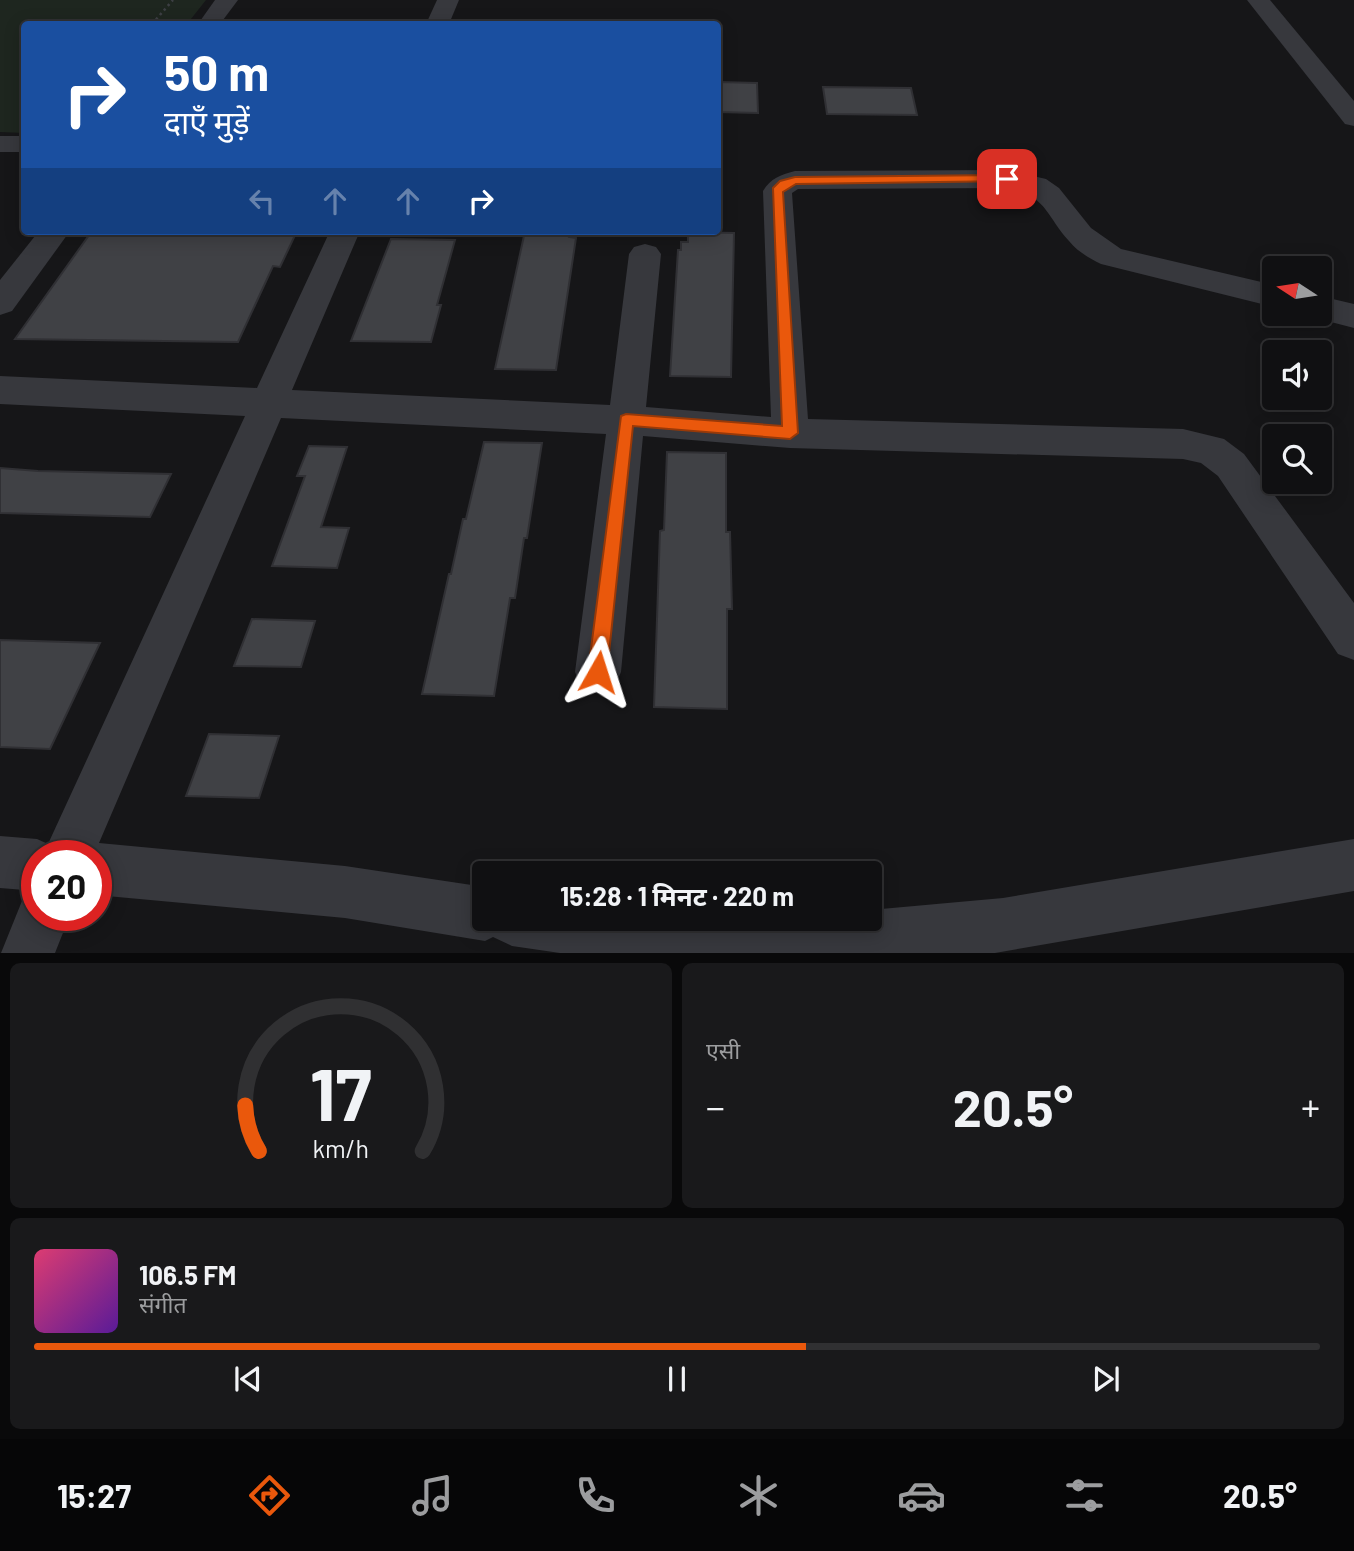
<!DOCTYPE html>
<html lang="hi">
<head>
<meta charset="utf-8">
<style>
  body { margin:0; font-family:Barlow,"Noto Sans Devanagari",sans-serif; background:#19191b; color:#f1f3f6; height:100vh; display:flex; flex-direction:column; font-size:26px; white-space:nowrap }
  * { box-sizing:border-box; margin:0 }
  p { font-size:23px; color:#9c9d9f }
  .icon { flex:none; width:38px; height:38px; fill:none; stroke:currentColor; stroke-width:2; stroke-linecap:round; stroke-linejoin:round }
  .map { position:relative; height:953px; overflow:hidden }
  .details { display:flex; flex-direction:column; gap:10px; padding:10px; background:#09090a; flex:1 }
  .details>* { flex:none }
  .banner { position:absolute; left:21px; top:21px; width:700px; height:214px; border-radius:7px; box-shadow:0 4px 18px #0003,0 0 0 2px #303032; background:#1a4fa0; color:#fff; overflow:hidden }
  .needle { width:46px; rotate:282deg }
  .tools { position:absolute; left:1262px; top:256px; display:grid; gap:14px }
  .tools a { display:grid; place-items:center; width:70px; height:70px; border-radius:7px; background:#101012; box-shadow:0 4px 18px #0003,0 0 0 2px #303032; font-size:35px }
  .speed { position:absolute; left:21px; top:840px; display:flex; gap:14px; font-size:35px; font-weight:700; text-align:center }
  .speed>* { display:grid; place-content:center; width:91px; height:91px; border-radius:50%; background:#101012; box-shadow:0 4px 18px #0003,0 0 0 2px #303032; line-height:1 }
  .speed .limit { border:10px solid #d22; background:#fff; color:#111 }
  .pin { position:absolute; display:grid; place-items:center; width:60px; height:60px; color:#fff; margin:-30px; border-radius:14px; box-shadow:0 4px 10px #0006 }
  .me { position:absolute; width:77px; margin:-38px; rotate:6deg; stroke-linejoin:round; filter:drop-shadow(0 0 5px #0008) }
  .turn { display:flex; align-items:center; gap:24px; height:147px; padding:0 28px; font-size:32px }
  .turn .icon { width:91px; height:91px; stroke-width:2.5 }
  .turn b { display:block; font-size:49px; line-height:60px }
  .lanes { display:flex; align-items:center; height:66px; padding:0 28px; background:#0003; justify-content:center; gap:35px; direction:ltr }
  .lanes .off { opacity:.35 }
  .big { font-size:52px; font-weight:700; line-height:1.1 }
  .details .widget { flex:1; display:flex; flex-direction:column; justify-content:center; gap:10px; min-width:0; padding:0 24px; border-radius:10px; background:#19191b }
  .details .dial { align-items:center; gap:0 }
  .dial svg { height:182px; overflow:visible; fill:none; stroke:#303032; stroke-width:7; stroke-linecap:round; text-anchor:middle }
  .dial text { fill:#f1f3f6; stroke:none }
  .song { display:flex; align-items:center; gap:21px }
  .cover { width:84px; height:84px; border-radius:10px; background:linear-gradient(135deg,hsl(340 70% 55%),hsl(270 70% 35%)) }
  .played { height:7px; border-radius:4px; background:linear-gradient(90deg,#ea580c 60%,#303032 60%) }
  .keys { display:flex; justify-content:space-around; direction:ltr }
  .heat { display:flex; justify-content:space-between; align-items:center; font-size:38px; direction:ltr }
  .details .tiles { flex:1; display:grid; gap:10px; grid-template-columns:1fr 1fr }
  .widget:last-child { grid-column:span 2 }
  .trip { position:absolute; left:472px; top:861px; width:410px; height:70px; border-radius:7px; background:#101012; box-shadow:0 4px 18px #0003,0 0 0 2px #303032; font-weight:700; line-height:70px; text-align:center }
  .menu { display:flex; height:112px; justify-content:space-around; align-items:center; background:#060607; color:#9c9d9f }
  .menu .icon { width:49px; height:49px }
  .menu .selected { color:#ea580c }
  .menu b { font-size:32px; color:#f1f3f6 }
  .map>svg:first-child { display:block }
  .green { fill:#1e261f }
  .building { fill:#404145; stroke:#303034; stroke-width:2 }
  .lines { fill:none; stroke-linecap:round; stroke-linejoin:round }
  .path { stroke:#3d3f44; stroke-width:2.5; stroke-dasharray:2.5 3.5; stroke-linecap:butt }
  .minor { fill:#37383d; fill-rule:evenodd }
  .route { fill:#ea580c; stroke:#983908; stroke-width:2 }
</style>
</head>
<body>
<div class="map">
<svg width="1354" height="953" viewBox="0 0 1354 953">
  <rect width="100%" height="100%" fill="#161618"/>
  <polygon class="green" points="0,0 206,0 187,24 24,24 24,133 0,132"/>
  <g class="building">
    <polygon points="718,82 757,83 758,113 718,112"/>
    <polygon points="823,87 911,88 917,115 827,114"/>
    <polygon points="92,231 297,231 280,267 273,266 238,342 15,339"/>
    <polygon points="525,231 570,231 569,237 576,238 556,370 495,369"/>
    <polygon points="688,232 734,233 731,377 670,376 678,250 681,250 681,242 688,242"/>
    <polygon points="391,239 455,240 437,305 441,305 431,342 351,341"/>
    <polygon points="484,442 542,443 527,538 524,538 515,598 510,598 494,696 422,694 449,574 451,574 463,519 466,519"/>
    <polygon points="309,446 347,447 321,527 349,528 337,568 272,566 305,476 297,476"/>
    <polygon points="667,452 726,453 726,532 730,532 732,609 727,609 727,709 654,707 660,531 664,530"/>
    <polygon points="0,468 38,471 171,474 150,517 0,513"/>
    <polygon points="252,619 315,621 301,667 234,666"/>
    <polygon points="0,640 100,643 50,749 0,747"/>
    <polygon points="209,734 279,736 259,798 186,796"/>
  </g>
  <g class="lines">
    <polyline class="path" points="152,24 173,0"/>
    <g class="minor">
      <polygon points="215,0 238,0 220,24 198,24"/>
      <polygon points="437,0 459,0 449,24 426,24"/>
      <polygon points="1247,0 1270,0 1354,101 1354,126 1345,124"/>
      <rect x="0" y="136" width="24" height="16"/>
      <path d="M1007 170 1046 179 1059 188 1091 228 1121 249 1274 285V307L1101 264C1089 258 1078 252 1069 241 1045 214 1047 196 1007 188L798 189 792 193 808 419 1183 429 1224 439 1244 454 1354 603V660L1338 654 1218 476 1201 463 1183 459 790 448 643 436 621 672 614 688 598 694 582 688 575 672 606 434 281 418 99 843 345 866 485 887V919H707L729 922 764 919H870V910L1003 898 1354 839V891L995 953H560L512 946 493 937 485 941 345 918 96 895V856H37V891L0 888V836L37 839 48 844 245 416 0 404V376L257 388 330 231H360L292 390 610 405 629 254 634 247 645 244 656 247 661 254 646 407 771 417 763 191C771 178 780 175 795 171Z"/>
      <polygon points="39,231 70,231 12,311 0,315 0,280"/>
      <polygon points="1320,296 1354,304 1354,328 1308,316 1307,313 1320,313"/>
      <polygon points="37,891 37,915 70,915 55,953 1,953 24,896"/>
    </g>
  </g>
  <polygon class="route" points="1007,175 1011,176 1011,181 796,184 783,192 798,433 790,439 633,426 607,672 604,678 598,681 591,678 588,672 621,416 626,414 782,426 773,188 780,181 795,177"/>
</svg>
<div class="tools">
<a><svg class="needle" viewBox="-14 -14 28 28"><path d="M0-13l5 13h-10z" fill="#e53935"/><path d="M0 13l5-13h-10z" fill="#9c9d9f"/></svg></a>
<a><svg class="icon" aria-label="sound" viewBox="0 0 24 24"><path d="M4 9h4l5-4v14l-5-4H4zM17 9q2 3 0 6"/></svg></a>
<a><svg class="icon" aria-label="search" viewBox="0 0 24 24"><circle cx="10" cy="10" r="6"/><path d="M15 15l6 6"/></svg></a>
</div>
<div class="speed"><div class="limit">20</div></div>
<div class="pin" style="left:1007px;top:179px;background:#d93025"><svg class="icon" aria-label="arrive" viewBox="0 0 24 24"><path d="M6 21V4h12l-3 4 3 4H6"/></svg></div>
<svg class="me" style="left:598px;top:672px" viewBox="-20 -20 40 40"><path d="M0-17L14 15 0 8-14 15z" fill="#ea580c" stroke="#fff" stroke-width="4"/></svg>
<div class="trip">15:28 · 1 मिनट · 220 m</div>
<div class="banner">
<div class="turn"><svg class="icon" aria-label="right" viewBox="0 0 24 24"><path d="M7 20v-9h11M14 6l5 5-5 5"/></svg><div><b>50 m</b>दाएँ मुड़ें</div></div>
<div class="lanes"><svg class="icon off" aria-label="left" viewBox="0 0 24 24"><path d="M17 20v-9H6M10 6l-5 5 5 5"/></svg><svg class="icon off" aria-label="ahead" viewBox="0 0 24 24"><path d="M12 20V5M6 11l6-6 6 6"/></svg><svg class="icon off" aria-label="ahead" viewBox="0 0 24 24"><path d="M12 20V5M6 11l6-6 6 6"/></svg><svg class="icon" aria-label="right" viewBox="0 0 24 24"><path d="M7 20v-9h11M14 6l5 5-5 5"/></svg></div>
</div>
</div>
<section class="details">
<div class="tiles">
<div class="widget dial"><svg viewBox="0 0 100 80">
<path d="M14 69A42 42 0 1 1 86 69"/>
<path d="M14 69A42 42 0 0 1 8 49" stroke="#ea580c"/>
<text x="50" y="56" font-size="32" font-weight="700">17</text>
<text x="50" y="72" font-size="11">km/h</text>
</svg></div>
<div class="widget"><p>एसी</p>
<div class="heat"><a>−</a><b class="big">20.5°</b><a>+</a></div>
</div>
<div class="widget">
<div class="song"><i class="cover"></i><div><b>106.5 FM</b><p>संगीत</p></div></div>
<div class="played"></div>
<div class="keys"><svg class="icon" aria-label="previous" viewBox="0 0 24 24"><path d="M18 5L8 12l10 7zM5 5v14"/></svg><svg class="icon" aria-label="pause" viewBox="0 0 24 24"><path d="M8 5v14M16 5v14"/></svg><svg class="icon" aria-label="next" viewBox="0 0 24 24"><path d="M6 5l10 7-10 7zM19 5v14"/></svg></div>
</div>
</div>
</section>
<nav class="menu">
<b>15:27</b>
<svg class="icon selected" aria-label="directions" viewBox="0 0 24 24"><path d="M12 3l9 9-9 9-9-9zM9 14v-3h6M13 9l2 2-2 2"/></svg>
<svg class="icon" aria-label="music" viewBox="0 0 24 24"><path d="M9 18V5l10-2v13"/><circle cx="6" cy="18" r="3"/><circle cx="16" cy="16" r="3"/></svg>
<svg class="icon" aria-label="phone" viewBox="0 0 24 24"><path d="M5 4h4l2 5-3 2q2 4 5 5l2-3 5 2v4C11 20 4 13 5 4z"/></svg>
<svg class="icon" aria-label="climate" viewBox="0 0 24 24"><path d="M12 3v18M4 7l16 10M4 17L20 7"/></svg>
<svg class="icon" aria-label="car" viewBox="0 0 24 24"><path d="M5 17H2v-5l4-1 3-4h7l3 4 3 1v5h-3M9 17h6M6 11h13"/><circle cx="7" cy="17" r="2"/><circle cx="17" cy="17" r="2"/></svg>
<svg class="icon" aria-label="filters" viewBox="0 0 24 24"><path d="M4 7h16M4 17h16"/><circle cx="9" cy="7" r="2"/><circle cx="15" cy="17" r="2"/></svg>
<b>20.5°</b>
</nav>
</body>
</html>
